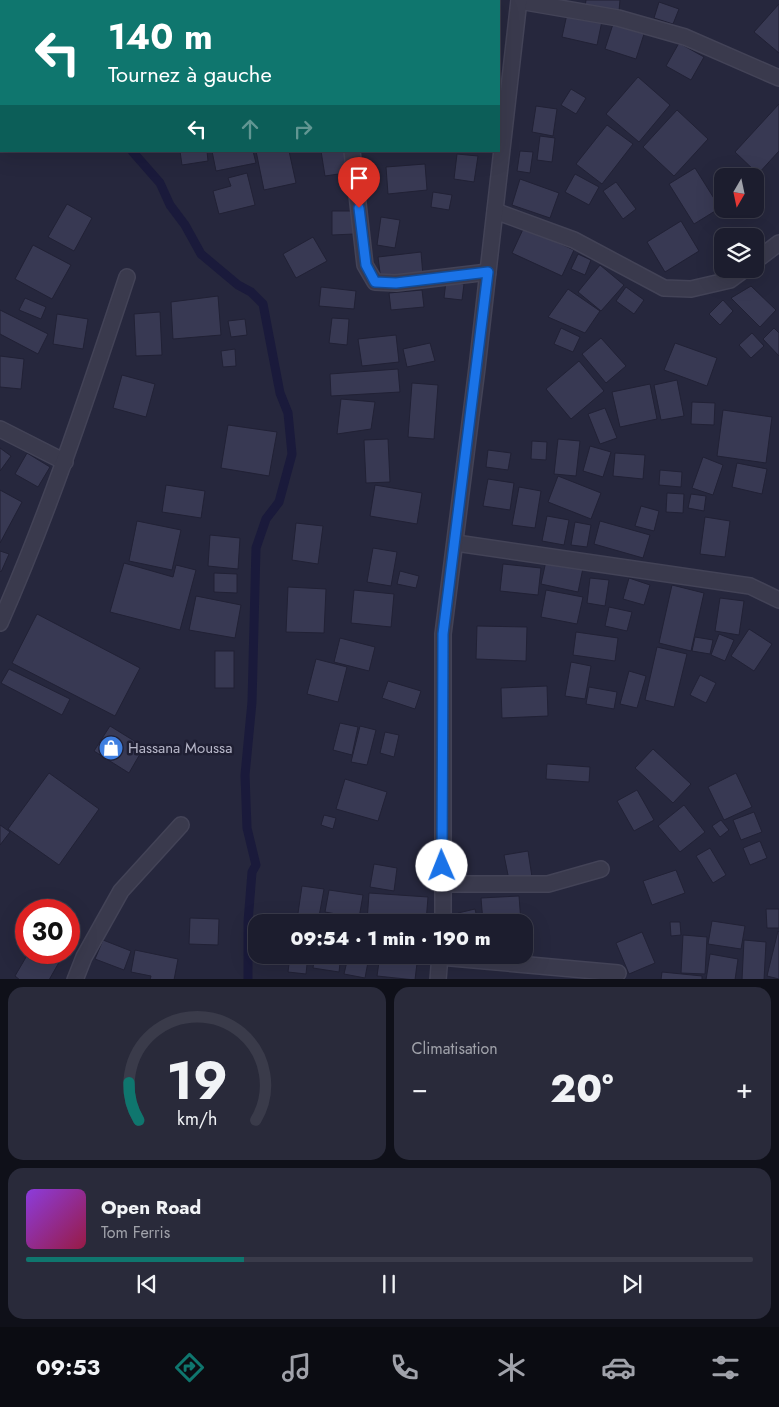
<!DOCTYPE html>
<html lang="fr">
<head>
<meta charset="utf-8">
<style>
  body { margin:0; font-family:Jost,sans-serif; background:#292a3a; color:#f1f3f6; height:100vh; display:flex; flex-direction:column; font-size:19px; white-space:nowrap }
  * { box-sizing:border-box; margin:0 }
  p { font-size:16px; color:#a0a2aa }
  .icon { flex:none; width:28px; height:28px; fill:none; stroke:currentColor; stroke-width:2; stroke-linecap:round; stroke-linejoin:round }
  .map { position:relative; height:979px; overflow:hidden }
  .drawer { display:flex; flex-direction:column; gap:8px; padding:8px; background:#0f1019; flex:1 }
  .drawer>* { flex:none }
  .hud { position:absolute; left:0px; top:0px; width:500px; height:152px; box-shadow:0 5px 20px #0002,0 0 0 1px #3a3b4a; background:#0f766e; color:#fff; overflow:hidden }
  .needle { width:32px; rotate:189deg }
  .buttons { position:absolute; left:714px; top:168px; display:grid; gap:10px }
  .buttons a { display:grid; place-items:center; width:50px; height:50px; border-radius:10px; background:#1c1d2e; box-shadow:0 5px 20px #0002,0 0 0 1px #3a3b4a; font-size:25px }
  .speed { position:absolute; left:15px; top:899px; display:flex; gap:10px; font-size:25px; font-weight:700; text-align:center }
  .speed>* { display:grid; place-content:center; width:65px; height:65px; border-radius:50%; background:#1c1d2e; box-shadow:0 5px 20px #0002,0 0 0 1px #3a3b4a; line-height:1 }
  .speed .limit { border:8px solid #d22; background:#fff; color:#111 }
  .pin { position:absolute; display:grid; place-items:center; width:42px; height:42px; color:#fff; margin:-51px -21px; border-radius:50% 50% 50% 0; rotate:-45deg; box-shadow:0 0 5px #0007 }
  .pin .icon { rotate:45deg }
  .me { position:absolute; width:55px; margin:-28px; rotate:359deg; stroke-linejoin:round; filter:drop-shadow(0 0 4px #0008) }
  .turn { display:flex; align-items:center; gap:18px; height:105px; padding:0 25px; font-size:22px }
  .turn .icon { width:65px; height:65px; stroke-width:2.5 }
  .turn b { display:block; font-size:35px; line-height:42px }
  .lanes { display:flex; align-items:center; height:48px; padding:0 25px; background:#0003; justify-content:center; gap:25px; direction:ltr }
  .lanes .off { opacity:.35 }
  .big { font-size:38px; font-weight:800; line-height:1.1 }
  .drawer .card { flex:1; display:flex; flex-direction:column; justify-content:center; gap:8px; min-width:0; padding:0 18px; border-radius:15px; background:#292a3a }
  .drawer .dial { align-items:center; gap:0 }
  .dial svg { height:130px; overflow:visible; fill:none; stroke:#3a3b4a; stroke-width:7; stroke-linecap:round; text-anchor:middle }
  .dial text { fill:#f1f3f6; stroke:none }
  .song { display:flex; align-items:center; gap:15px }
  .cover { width:60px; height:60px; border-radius:8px; background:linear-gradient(135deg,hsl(270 70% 55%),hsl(340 70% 35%)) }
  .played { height:5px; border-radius:2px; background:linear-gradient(90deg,#0f766e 30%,#3a3b4a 30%) }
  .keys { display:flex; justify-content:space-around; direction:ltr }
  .heat { display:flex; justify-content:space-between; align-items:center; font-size:28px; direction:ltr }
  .drawer .tiles { flex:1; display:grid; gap:8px; grid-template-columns:1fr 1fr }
  .card:last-child { grid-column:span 2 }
  .trip { position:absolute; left:248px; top:914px; width:285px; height:50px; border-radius:15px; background:#1c1d2e; box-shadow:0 5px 20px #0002,0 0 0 1px #3a3b4a; font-weight:800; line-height:50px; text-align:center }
  .tabs { display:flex; height:80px; justify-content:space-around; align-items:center; background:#0b0c12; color:#a0a2aa }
  .tabs .icon { width:35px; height:35px }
  .tabs .current { color:#0f766e }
  .tabs b { font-size:22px; color:#f1f3f6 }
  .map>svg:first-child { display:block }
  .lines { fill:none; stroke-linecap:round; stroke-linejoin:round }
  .stream { stroke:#1a1a3b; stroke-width:9 }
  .building { fill:#383953; stroke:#212135 }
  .minor-casing { stroke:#434357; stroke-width:18 }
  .minor { stroke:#3a3a4d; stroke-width:15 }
  .route-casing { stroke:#114b97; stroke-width:12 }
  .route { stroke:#1a73e8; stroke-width:9 }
  .labels { text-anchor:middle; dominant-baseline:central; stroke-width:5; stroke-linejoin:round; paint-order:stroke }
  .poi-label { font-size:15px; fill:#b6b6c8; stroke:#1f1f33; text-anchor:start }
</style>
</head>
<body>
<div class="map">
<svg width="779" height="980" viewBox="0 0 779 980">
  <rect width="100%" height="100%" fill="#26273d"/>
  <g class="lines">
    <g class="stream">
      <polyline points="157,1 158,0"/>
      <polyline points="0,140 1,139"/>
      <polyline points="132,151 160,183 170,205 185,225 201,254 238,285 251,292 263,304 280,393 288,413 292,454 279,502 266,519 256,548 252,702 245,775 247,828 256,865 252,872 248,922 248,980"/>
    </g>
  </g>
  <g class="building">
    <polygon points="586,0 620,0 619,11 585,7"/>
    <polygon points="659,2 679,9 673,24 654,18"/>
    <polygon points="779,4 779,53 754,32"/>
    <polygon points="567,14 602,21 597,45 562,37"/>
    <polygon points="613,24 644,34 636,59 605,49"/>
    <polygon points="679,43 704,57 691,80 666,66"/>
    <polygon points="638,77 670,105 639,142 606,114"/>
    <polygon points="571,89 586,98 576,114 561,105"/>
    <polygon points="779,104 779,151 758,174 735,152"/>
    <polygon points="536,106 557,109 553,136 532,132"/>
    <polygon points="677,110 708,139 674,176 643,147"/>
    <polygon points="607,125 633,144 602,184 576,164"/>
    <polygon points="540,136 555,138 552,162 537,160"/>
    <polygon points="180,151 207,151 208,161 182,165"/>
    <polygon points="212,151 253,151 256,163 216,171"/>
    <polygon points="256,151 289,151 296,183 264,190"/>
    <polygon points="321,151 349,151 352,172 325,176"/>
    <polygon points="520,151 533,152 530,173 517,171"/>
    <polygon points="457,154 478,156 474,182 454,179"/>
    <polygon points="425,164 427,190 388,194 386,167"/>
    <polygon points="695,168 720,208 694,224 669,184"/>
    <polygon points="247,173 255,205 219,214 213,191 231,186 228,178"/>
    <polygon points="575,174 599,187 589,205 565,192"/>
    <polygon points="520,179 559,193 550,218 512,205"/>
    <polygon points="616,182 636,209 623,219 603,191"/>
    <polygon points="433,192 452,195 449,210 431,207"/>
    <polygon points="67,204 92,218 74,251 48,237"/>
    <polygon points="332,211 354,211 354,234 332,235"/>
    <polygon points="381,217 400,220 395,248 377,245"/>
    <polygon points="681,221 699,251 665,272 647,242"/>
    <polygon points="524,227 574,250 562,276 512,253"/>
    <polygon points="313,237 327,261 296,278 283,254"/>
    <polygon points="33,245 71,265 52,299 15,279"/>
    <polygon points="421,252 423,276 381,281 378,257"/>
    <polygon points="578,254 591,260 585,275 571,269"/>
    <polygon points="600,265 624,285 601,311 578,292"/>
    <polygon points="446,281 464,284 462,300 444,298"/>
    <polygon points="751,286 776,310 760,327 731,298"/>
    <polygon points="321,287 356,291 354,309 319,306"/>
    <polygon points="626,287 644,300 634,314 616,301"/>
    <polygon points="568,289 600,311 585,333 548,317"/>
    <polygon points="422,290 424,307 391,310 389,293"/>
    <polygon points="218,296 221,335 173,339 171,302"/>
    <polygon points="25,298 46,307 41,319 19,310"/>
    <polygon points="723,300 733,311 720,325 709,314"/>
    <polygon points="0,310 48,334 38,354 0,334"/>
    <polygon points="160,312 162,355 136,356 134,314"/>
    <polygon points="57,314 88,319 83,349 53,344"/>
    <polygon points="332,318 349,319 347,345 329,343"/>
    <polygon points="245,319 247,335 231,337 228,321"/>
    <polygon points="561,328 580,337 573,352 554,344"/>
    <polygon points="774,328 779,333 779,356 763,339"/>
    <polygon points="752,333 764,346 751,358 739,345"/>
    <polygon points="396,335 399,362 362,366 358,339"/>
    <polygon points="601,338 626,366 606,383 582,354"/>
    <polygon points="430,343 435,361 407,367 403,349"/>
    <polygon points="675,343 717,358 707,386 664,370"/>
    <polygon points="235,349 236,366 223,367 221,351"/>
    <polygon points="0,356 24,359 21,389 0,387"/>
    <polygon points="579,361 604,391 571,419 546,389"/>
    <polygon points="398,369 400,392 331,396 330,374"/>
    <polygon points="122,375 155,384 146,417 113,408"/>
    <polygon points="677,380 684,416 661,420 654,385"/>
    <polygon points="412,383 438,385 434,439 408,437"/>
    <polygon points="650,384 657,419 620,427 612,392"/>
    <polygon points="341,399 375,402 371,429 337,434"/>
    <polygon points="692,402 715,403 714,425 691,424"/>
    <polygon points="605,408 617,438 600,444 588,414"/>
    <polygon points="723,410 772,417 766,463 717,456"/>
    <polygon points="228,425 277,432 269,476 221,468"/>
    <polygon points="388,439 390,482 366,483 364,440"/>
    <polygon points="558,439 580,441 576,476 554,474"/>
    <polygon points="532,441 547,442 546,460 531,459"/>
    <polygon points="590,446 611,452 603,477 583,471"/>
    <polygon points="0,448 11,456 0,471"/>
    <polygon points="488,450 511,453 508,470 486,467"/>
    <polygon points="27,453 50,467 38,487 15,474"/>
    <polygon points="615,453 645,455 643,479 613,476"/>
    <polygon points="703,457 723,465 713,495 692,488"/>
    <polygon points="737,463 767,469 762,494 732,487"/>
    <polygon points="660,470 682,472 681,487 659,485"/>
    <polygon points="558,476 601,493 591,519 548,502"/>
    <polygon points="488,479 514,483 510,510 483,506"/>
    <polygon points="166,485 205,491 201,518 162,512"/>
    <polygon points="375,485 422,493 417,524 370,516"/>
    <polygon points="519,487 541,491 535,528 512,525"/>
    <polygon points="0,490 22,502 0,543"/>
    <polygon points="667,493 684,494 683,513 666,512"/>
    <polygon points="691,494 706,496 704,511 688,508"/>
    <polygon points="641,506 659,511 654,531 635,526"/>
    <polygon points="547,516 569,520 564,545 542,541"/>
    <polygon points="705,517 730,521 725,557 700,554"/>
    <polygon points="137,521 181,530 172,570 129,561"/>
    <polygon points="600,521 650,535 643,558 594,544"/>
    <polygon points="575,522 591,525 587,547 571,545"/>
    <polygon points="296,523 323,526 318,564 292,560"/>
    <polygon points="210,535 240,538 238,569 208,566"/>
    <polygon points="373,548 397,552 391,586 367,582"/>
    <polygon points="0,551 9,554 1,572 0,571"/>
    <polygon points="546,561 583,568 578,592 541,584"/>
    <polygon points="124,563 173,577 176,565 196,570 180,630 110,612"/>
    <polygon points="503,564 541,568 538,595 500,591"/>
    <polygon points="400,571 419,576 416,588 397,584"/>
    <polygon points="214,573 237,574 237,593 214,592"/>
    <polygon points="590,578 609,580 605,606 587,603"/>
    <polygon points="629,578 650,585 644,605 623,599"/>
    <polygon points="672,585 704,593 691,651 659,643"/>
    <polygon points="288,587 326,589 324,633 286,632"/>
    <polygon points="354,590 394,594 391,627 351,623"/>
    <polygon points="546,590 583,597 577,624 541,617"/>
    <polygon points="196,596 241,605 235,638 189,630"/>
    <polygon points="720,598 744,601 739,635 715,631"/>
    <polygon points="609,607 632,612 627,631 605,626"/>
    <polygon points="37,614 140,668 115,716 12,663"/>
    <polygon points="477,626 527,627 526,661 476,659"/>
    <polygon points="749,629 772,644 754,671 731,656"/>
    <polygon points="576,632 618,638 615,661 573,655"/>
    <polygon points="719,634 734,640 725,661 711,655"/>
    <polygon points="695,637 713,640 710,654 692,651"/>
    <polygon points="340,638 375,647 369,671 334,662"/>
    <polygon points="657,647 687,654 674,707 645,700"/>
    <rect x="215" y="651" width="19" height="37"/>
    <polygon points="316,659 347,667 338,702 307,694"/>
    <polygon points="571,662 591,666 585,699 565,696"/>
    <polygon points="9,669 70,699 62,715 1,683"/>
    <polygon points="629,671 646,676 637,708 620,704"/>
    <polygon points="700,675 716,683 706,703 690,695"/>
    <polygon points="388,681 421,691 415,709 382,698"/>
    <polygon points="547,686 548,716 502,718 501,688"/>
    <polygon points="589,687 617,692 614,709 586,704"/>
    <polygon points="340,723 358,727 352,755 333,750"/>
    <polygon points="110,726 144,747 129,773 94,751"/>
    <polygon points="360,726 376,730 367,765 351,762"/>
    <polygon points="385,732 399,735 394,757 380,753"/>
    <polygon points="653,749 691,784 673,803 635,768"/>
    <polygon points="547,764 590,767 589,782 546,779"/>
    <polygon points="49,773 99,809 59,865 8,829"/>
    <polygon points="736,773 752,807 724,820 708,787"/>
    <polygon points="345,779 387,792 378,821 336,809"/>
    <polygon points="637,790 654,820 634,831 617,801"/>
    <polygon points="684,805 705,832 680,852 658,826"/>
    <polygon points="754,812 762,832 741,840 733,820"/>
    <polygon points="324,815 336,818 333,829 321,825"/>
    <polygon points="721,820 729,830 720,837 712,826"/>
    <polygon points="0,825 10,832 0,845"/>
    <polygon points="760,841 767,858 750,865 743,848"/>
    <polygon points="710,848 726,875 713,883 696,856"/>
    <polygon points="528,851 532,877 509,880 504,855"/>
    <polygon points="374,864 397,868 394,891 370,887"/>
    <polygon points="676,870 685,893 652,905 643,881"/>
    <polygon points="302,886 324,889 318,922 297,920"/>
    <polygon points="329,890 363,895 359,918 325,912"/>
    <polygon points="369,893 428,897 426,922 367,922"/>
    <polygon points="519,896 521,922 483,922 481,898"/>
    <polygon points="475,909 478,922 460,922 458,913"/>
    <polygon points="766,909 779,909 779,928 767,928"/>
    <polygon points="190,918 219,919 218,945 189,944"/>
    <polygon points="712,921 745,926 741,949 708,944"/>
    <polygon points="670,922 680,922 681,935 671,936"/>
    <polygon points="778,931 779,932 779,979 767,976"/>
    <polygon points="642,932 655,963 629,974 616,943"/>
    <polygon points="683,935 707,937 705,974 681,973"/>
    <polygon points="103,940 131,951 124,970 95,959"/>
    <polygon points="744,940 766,942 764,980 742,980"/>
    <polygon points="135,950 178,959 174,980 150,980 151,976 131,972"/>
    <polygon points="29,952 53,952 62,957 49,980 20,980 15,976"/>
    <polygon points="710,954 738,959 735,980 706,980"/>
    <polygon points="290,955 308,955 306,974 288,972"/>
    <polygon points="315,955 341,955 339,972 313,968"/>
    <polygon points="380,955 418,955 415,980 377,976"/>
    <polygon points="348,957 368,962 365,978 344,974"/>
    <polygon points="662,972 702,976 702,980 661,980"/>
  </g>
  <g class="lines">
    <defs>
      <g id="minor">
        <polyline points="2,1 3,0"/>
        <polyline points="335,1 335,0"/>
        <polyline points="519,1 618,18 685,37 779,78"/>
        <polyline points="352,151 365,265 375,282 396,283 488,272"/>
        <polyline points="495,211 574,240 664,288 691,289 730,280 745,269"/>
        <polyline points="755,261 779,243"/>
        <polyline points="0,429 65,462"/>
        <polyline points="456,543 750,586 779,600"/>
        <path d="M0 623C50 510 88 394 127 277"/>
        <polyline points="443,884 548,884 601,869"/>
        <polyline points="443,922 443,634 477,368 519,0"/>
        <polyline points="440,957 618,973"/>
        <polyline points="75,980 84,957 121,891 181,825"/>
        <polyline points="438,980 440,955"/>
      </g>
    </defs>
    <use href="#minor" class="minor-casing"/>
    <use href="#minor" class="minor"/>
  </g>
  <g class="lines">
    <defs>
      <polyline id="route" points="359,208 366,265 375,282 396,283 488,272 443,634 442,866"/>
    </defs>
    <use href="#route" class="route-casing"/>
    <use href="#route" class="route"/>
  </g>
  <defs>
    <symbol id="shop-disc" viewBox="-11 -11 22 22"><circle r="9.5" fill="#3f7fe0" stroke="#1f1f33"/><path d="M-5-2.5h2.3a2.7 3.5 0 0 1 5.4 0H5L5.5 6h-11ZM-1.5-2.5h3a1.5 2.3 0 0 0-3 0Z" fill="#fff"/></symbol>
  </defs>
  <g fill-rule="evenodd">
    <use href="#shop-disc" x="97" y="734" width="28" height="28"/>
  </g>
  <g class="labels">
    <g class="poi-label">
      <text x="128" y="748">Hassana Moussa</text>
    </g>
  </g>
</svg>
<div class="buttons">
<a><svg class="needle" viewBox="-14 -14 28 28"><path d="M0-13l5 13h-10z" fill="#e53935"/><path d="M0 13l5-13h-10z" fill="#a0a2aa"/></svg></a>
<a><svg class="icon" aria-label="layers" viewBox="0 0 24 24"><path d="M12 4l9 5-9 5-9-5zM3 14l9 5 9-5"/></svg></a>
</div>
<div class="speed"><div class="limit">30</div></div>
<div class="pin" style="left:359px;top:208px;background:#d93025"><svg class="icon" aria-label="arrive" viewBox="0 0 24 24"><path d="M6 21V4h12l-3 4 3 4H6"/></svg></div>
<svg class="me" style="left:442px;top:866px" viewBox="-20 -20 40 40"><circle r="19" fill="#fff"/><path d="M0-13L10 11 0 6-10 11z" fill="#1a73e8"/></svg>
<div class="trip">09:54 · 1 min · 190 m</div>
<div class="hud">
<div class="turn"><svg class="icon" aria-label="left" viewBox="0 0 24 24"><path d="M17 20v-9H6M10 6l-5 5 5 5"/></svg><div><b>140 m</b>Tournez à gauche</div></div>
<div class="lanes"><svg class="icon" aria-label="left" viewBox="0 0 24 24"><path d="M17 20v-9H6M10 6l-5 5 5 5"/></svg><svg class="icon off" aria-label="ahead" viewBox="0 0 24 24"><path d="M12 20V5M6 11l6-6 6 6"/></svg><svg class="icon off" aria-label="right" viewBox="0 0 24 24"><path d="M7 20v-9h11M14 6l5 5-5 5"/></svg></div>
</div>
</div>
<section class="drawer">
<div class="tiles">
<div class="card dial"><svg viewBox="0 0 100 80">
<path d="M14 69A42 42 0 1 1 86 69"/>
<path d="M14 69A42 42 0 0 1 8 46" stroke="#0f766e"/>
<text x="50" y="56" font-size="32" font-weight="700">19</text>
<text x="50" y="72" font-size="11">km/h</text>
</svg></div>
<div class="card"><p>Climatisation</p>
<div class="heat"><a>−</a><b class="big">20°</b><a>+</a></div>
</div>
<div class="card">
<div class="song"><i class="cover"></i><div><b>Open Road</b><p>Tom Ferris</p></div></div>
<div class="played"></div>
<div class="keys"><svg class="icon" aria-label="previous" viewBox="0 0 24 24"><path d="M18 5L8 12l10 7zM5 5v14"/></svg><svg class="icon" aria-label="pause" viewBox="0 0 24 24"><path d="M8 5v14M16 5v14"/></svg><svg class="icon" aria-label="next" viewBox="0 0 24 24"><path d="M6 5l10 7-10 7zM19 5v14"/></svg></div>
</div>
</div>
</section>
<nav class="tabs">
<b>09:53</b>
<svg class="icon current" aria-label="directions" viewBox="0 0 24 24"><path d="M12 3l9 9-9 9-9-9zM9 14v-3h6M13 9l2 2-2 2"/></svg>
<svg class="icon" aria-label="music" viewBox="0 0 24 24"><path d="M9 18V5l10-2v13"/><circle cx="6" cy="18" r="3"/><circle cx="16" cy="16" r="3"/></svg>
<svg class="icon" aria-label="phone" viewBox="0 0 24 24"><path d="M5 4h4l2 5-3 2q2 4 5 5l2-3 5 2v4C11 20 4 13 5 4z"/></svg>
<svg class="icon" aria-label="climate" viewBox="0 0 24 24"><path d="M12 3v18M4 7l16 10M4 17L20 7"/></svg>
<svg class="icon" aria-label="car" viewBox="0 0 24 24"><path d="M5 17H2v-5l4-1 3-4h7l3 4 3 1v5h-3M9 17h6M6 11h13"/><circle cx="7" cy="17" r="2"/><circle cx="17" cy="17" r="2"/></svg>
<svg class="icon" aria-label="filters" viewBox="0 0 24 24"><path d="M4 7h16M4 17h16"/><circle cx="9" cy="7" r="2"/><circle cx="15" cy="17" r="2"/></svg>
</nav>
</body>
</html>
